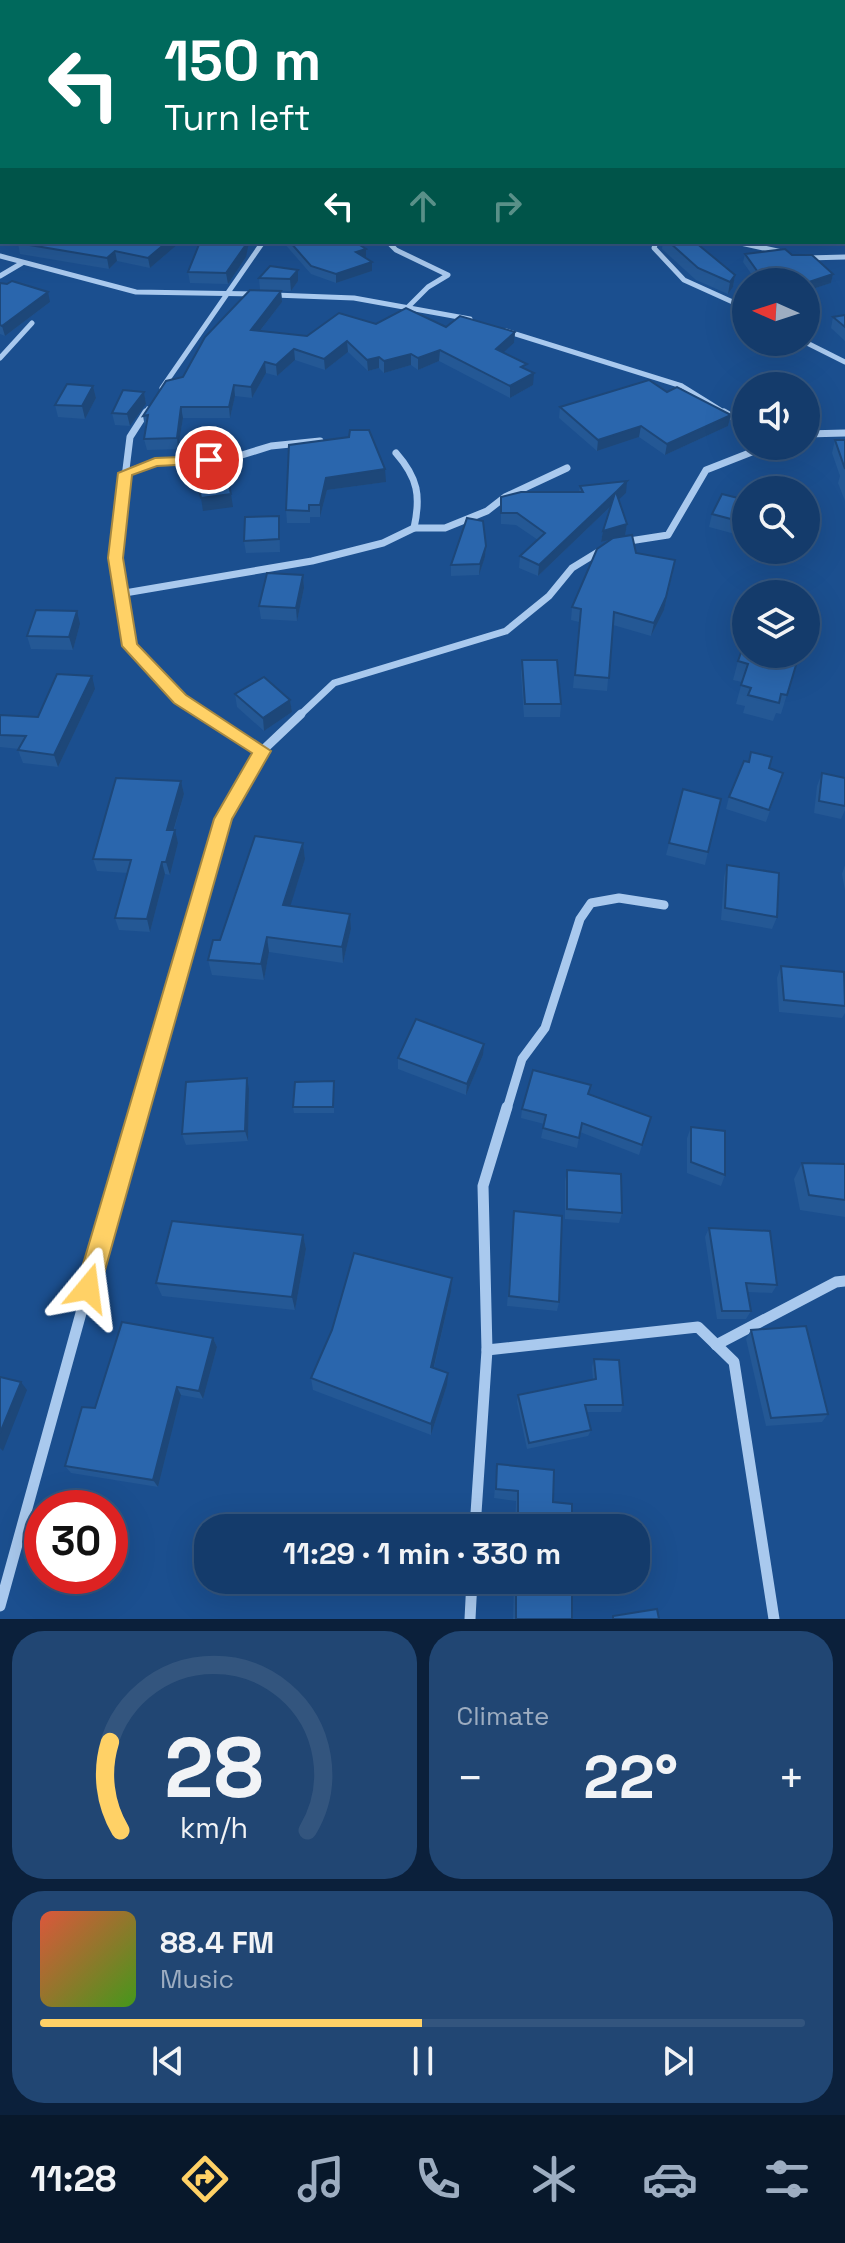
<!DOCTYPE html>
<html lang="en">
<head>
<meta charset="utf-8">
<style>
  body { margin:0; font-family:"Space Grotesk",sans-serif; background:#214673; color:#f1f3f6; height:100vh; display:flex; flex-direction:column; font-size:30px; white-space:nowrap }
  * { box-sizing:border-box; margin:0 }
  p { font-size:26px; color:#9dadc1 }
  .icon { flex:none; width:44px; height:44px; fill:none; stroke:currentColor; stroke-width:2; stroke-linecap:round; stroke-linejoin:round }
  .map { position:relative; height:1619px; overflow:hidden }
  .drawer { display:flex; flex-direction:column; gap:12px; padding:12px; background:#0b203b; flex:1 }
  .drawer>* { flex:none }
  .hud { position:absolute; left:0px; top:0px; width:846px; height:244px; box-shadow:0 8px 32px #0002,0 0 0 2px #33557e; background:#00695c; color:#fff; overflow:hidden }
  .needle { width:52px; rotate:273deg }
  .buttons { position:absolute; left:732px; top:268px; display:grid; gap:16px }
  .buttons a { display:grid; place-items:center; width:88px; height:88px; border-radius:50%; background:#143b6b; box-shadow:0 8px 32px #0002,0 0 0 2px #33557e; font-size:40px }
  .speed { position:absolute; left:24px; top:1490px; display:flex; gap:16px; font-size:40px; font-weight:700; text-align:center }
  .speed>* { display:grid; place-content:center; width:104px; height:104px; border-radius:50%; background:#143b6b; box-shadow:0 8px 32px #0002,0 0 0 2px #33557e; line-height:1 }
  .speed .limit { border:12px solid #d22; background:#fff; color:#111 }
  .pin { position:absolute; display:grid; place-items:center; width:68px; height:68px; color:#fff; margin:-34px; border:4px solid #fff; border-radius:50%; box-shadow:0 2px 8px #0007 }
  .me { position:absolute; width:88px; margin:-44px; rotate:16deg; stroke-linejoin:round; filter:drop-shadow(0 0 6px #0008) }
  .turn { display:flex; align-items:center; gap:28px; height:168px; padding:0 32px; font-size:36px }
  .turn .icon { width:104px; height:104px; stroke-width:2.5 }
  .turn b { display:block; font-size:56px; line-height:68px }
  .lanes { display:flex; align-items:center; height:76px; padding:0 32px; background:#0003; justify-content:center; gap:40px; direction:ltr }
  .lanes .off { opacity:.35 }
  .big { font-size:60px; font-weight:600; line-height:1.1 }
  .drawer .card { flex:1; display:flex; flex-direction:column; justify-content:center; gap:12px; min-width:0; padding:0 28px; border-radius:32px; background:#214673 }
  .drawer .dial { align-items:center; gap:0 }
  .dial svg { height:208px; overflow:visible; fill:none; stroke:#33557e; stroke-width:7; stroke-linecap:round; text-anchor:middle }
  .dial text { fill:#f1f3f6; stroke:none }
  .song { display:flex; align-items:center; gap:24px }
  .cover { width:96px; height:96px; border-radius:12px; background:linear-gradient(135deg,hsl(10 70% 55%),hsl(100 70% 35%)) }
  .played { height:8px; border-radius:4px; background:linear-gradient(90deg,#ffd166 50%,#33557e 50%) }
  .keys { display:flex; justify-content:space-around; direction:ltr }
  .heat { display:flex; justify-content:space-between; align-items:center; font-size:44px; direction:ltr }
  .drawer .tiles { flex:1; display:grid; gap:12px; grid-template-columns:1fr 1fr }
  .card:last-child { grid-column:span 2 }
  .trip { position:absolute; left:194px; top:1514px; width:456px; height:80px; border-radius:32px; background:#143b6b; box-shadow:0 8px 32px #0002,0 0 0 2px #33557e; font-weight:600; line-height:80px; text-align:center }
  .tabs { display:flex; height:128px; justify-content:space-around; align-items:center; background:#08182b; color:#9dadc1 }
  .tabs .icon { width:56px; height:56px }
  .tabs .active { color:#ffd166 }
  .tabs b { font-size:36px; color:#f1f3f6 }
  .map>svg:first-child { display:block }
  .lines { fill:none; stroke-linecap:round; stroke-linejoin:round }
  .stream { stroke:#9cc4f0; stroke-width:4 }
  .minor-far3 { stroke:#a9c9ee; stroke-width:5 }
  .minor-far2 { stroke:#a9c9ee; stroke-width:7 }
  .minor-far1 { stroke:#a9c9ee; stroke-width:9 }
  .minor { stroke:#a9c9ee; stroke-width:11 }
  .wall { fill:#245895 }
  .shaded-wall { fill:#1d4779 }
  .building { fill:#2a66ad; stroke:#1d4779; stroke-width:2 }
  .route { fill:#ffd166; stroke:#a68842; stroke-width:2 }
</style>
</head>
<body>
<div class="map">
<svg width="845" height="1619" viewBox="0 0 845 1619">
  <rect width="100%" height="100%" fill="#1b4f8f"/>
  <g class="lines">
    <polyline class="stream" points="292,2 310,0"/>
    <g class="minor-far3">
      <polyline points="388,242 396,250 448,275 428,287 408,307"/>
      <polyline points="656,242 654,248 684,280 746,308"/>
      <polyline points="736,242 782,252"/>
      <polyline points="0,256 136,292 257,294"/>
      <polyline points="807,258 845,257"/>
      <polyline points="0,276 22,263"/>
      <polyline points="274,295 354,298 470,319"/>
      <polyline points="506,331 682,386 727,414"/>
      <polyline points="805,342 845,362"/>
      <polyline points="0,358 32,323"/>
      <polyline points="162,388 263,242"/>
      <polyline points="145,414 148,409"/>
    </g>
    <g class="minor-far2">
      <polyline points="146,412 130,437 115,558 130,646 180,699 207,716"/>
      <polyline points="724,412 746,425"/>
      <polyline points="806,434 845,433"/>
      <path d="M396 453C418 478 421 496 414 528"/>
      <polyline points="125,473 155,462 229,459 271,446 320,441"/>
      <polyline points="623,542 668,535 706,470 767,446"/>
      <polyline points="119,594 312,561 383,543 414,528 445,528 487,511 505,497 567,468"/>
      <polyline points="299,716 334,683 506,631 549,596 572,568 603,549"/>
    </g>
    <g class="minor-far1">
      <polyline points="204,714 262,751"/>
      <polyline points="138,1109 223,819 262,751 301,714"/>
      <polyline points="507,1109 522,1059 545,1028 580,919 591,903 619,898 664,905"/>
    </g>
    <g class="minor">
      <polyline points="716,1345 836,1282 845,1281"/>
      <polyline points="487,1350 698,1327 734,1362 774,1619"/>
      <polyline points="475,1528 487,1350 483,1186 507,1107"/>
      <polyline points="0,1606 138,1107"/>
      <polyline points="470,1619 472,1580"/>
    </g>
  </g>
  <g class="wall">
    <polygon points="19,242 178,242 178,244 150,268 117,261 109,269 20,254 18,243"/>
    <polygon points="283,242 355,242 366,249 365,258 372,262 372,271 336,283 311,274"/>
    <polygon points="663,242 695,242 735,275 733,287 728,294 696,280 662,249"/>
    <polygon points="745,254 792,255 833,274 831,283 806,291 806,282 757,282 743,262"/>
    <polygon points="246,257 228,284 190,283 188,272"/>
    <polygon points="298,270 298,281 291,291 260,290 259,278"/>
    <polygon points="0,283 50,302 5,336 0,334"/>
    <polygon points="281,291 282,302 260,331 307,336 376,324 446,327 515,332 514,343 503,352 526,370 533,385 510,398 439,361 418,370 411,365 384,373 379,368 368,371 348,352 325,370 295,360 277,376 266,373 252,398 235,396 230,418 183,418 178,449 147,450 144,439 146,427 145,427 143,416 183,377"/>
    <polygon points="845,315 845,341 831,328 833,317"/>
    <polygon points="93,386 96,398 85,419 58,417 55,405"/>
    <polygon points="144,392 146,404 130,426 115,425 112,413"/>
    <polygon points="667,392 731,415 728,426 665,455 639,437 597,451 559,418 560,407"/>
    <polygon points="835,440 845,440 845,501 838,483 840,476 832,453"/>
    <polygon points="289,445 386,482 327,490 320,517 310,517 310,523 287,523 286,510"/>
    <polygon points="580,486 626,493 618,500 627,524 625,536 618,538 636,553 673,572 664,610 651,636 613,625 607,691 573,688 579,622 571,620 572,607 612,539 601,542 603,531 610,507 538,576 519,568 520,556 538,540 516,525 501,524 501,497 579,492"/>
    <polygon points="746,500 746,537 709,527 712,514"/>
    <polygon points="279,516 280,552 246,553 244,541"/>
    <polygon points="486,546 485,557 479,575 451,576 451,565"/>
    <polygon points="303,575 304,588 297,621 261,619 259,606"/>
    <polygon points="80,624 73,650 31,649 27,636"/>
    <polygon points="799,655 781,714 776,713 773,721 743,713 745,706 736,704 742,682 733,680 738,661"/>
    <polygon points="522,660 561,704 560,717 524,717 521,673"/>
    <polygon points="95,689 58,767 23,763 18,750 19,749 0,747 0,715 38,717"/>
    <polygon points="235,694 290,700 292,712 264,731 237,707"/>
    <polygon points="769,768 783,773 766,822 726,809 729,797"/>
    <polygon points="822,773 845,778 845,810 841,819 814,813 817,786"/>
    <polygon points="181,781 184,794 174,830 178,843 170,875 165,874 150,932 119,930 115,918 128,873 97,871 93,859"/>
    <polygon points="683,789 708,852 705,865 666,855"/>
    <polygon points="303,843 305,859 290,906 350,914 351,929 343,963 269,952 264,980 212,975 208,960 220,940"/>
    <polygon points="727,865 777,917 772,929 721,920 724,877"/>
    <polygon points="845,865 845,891 842,874"/>
    <polygon points="781,966 845,983 845,1013 842,1018 779,1012 777,978"/>
    <polygon points="483,1055 466,1095 398,1069 398,1058"/>
    <polygon points="334,1081 334,1113 294,1113 293,1107"/>
    <polygon points="249,1089 248,1141 186,1145 182,1134"/>
    <polygon points="588,1094 651,1117 639,1155 580,1132 577,1148 541,1138 544,1124 521,1118 522,1109"/>
    <polygon points="691,1127 725,1175 721,1186 687,1173 687,1138"/>
    <polygon points="802,1163 845,1164 845,1217 800,1210 794,1179"/>
    <polygon points="567,1170 622,1213 619,1223 565,1219 565,1181"/>
    <polygon points="514,1211 559,1302 557,1311 507,1306"/>
    <polygon points="709,1228 777,1285 772,1293 748,1292 751,1311 746,1319 717,1319 705,1237"/>
    <polygon points="303,1235 306,1249 295,1310 162,1296 156,1283"/>
    <polygon points="452,1278 451,1292 434,1368 447,1385 431,1435 313,1390 311,1378"/>
    <polygon points="751,1330 828,1414 822,1422 766,1426 746,1339"/>
    <polygon points="213,1338 217,1347 203,1399 181,1395 158,1487 71,1473 65,1466 95,1408"/>
    <polygon points="594,1359 623,1405 621,1412 586,1412 591,1430 588,1436 527,1449 517,1402 518,1395 593,1380 592,1367"/>
    <polygon points="497,1464 572,1528 515,1528 516,1501 494,1498"/>
    <polygon points="514,1580 572,1580 572,1619 513,1619"/>
  </g>
  <g class="shaded-wall">
    <polygon points="167,242 178,242 178,244 150,268 148,258"/>
    <polygon points="246,242 249,242 246,257 228,284 226,273"/>
    <polygon points="366,249 366,258 356,261 356,252"/>
    <polygon points="115,251 117,261 109,269 107,258"/>
    <polygon points="372,262 372,271 336,283 336,274"/>
    <polygon points="298,270 298,281 291,291 290,279"/>
    <polygon points="833,274 831,283 806,291 806,283"/>
    <polygon points="735,275 733,287 728,294 730,282"/>
    <polygon points="281,291 282,302 252,341 251,330"/>
    <polygon points="48,292 50,302 5,336 2,326"/>
    <polygon points="515,332 514,343 495,360 496,349"/>
    <polygon points="347,341 348,352 325,370 324,359"/>
    <polygon points="294,349 295,360 277,376 276,365"/>
    <polygon points="440,350 439,361 418,370 418,358"/>
    <polygon points="411,354 411,365 384,373 384,361"/>
    <polygon points="379,357 379,368 368,371 367,360"/>
    <polygon points="265,362 266,373 252,398 251,387"/>
    <polygon points="534,373 533,385 510,398 510,386"/>
    <polygon points="234,385 235,396 230,418 229,407"/>
    <polygon points="93,386 96,398 85,419 82,406"/>
    <polygon points="144,392 146,404 130,426 127,414"/>
    <polygon points="181,407 183,418 178,449 177,438"/>
    <polygon points="731,415 728,426 665,455 667,444"/>
    <polygon points="641,426 639,437 597,451 598,440"/>
    <polygon points="385,469 386,482 327,490 320,517 320,505 326,478"/>
    <polygon points="627,481 626,493 614,504 616,492"/>
    <polygon points="615,493 613,504 538,576 539,565"/>
    <polygon points="231,494 233,507 203,511 201,498"/>
    <polygon points="627,524 625,536 601,542 603,531"/>
    <polygon points="486,546 485,557 479,575 480,564"/>
    <polygon points="675,560 664,610 651,636 654,623"/>
    <polygon points="303,575 304,588 297,621 296,608"/>
    <polygon points="77,611 80,624 73,650 69,637"/>
    <polygon points="92,676 95,689 58,767 54,755"/>
    <polygon points="290,700 292,712 264,731 263,718"/>
    <polygon points="181,781 184,794 170,842 167,830"/>
    <polygon points="175,830 178,843 170,875 166,862"/>
    <polygon points="303,843 305,859 286,920 283,905"/>
    <polygon points="162,862 165,874 150,932 147,919"/>
    <polygon points="350,914 351,929 343,963 342,947"/>
    <polygon points="267,937 269,952 264,980 261,964"/>
    <polygon points="484,1044 483,1055 466,1095 467,1084"/>
    <polygon points="247,1078 249,1089 248,1141 245,1131"/>
    <polygon points="303,1235 306,1249 295,1310 292,1297"/>
    <polygon points="452,1278 451,1292 431,1379 431,1367"/>
    <polygon points="213,1338 217,1347 203,1399 199,1391"/>
    <polygon points="448,1373 447,1385 431,1435 431,1424"/>
    <polygon points="21,1382 27,1390 3,1451 0,1448 0,1433"/>
    <polygon points="177,1387 181,1395 158,1487 153,1480"/>
  </g>
  <g class="building">
    <polygon points="679,0 710,0 712,2 656,1"/>
    <polygon points="19,242 167,242 148,258 115,251 107,258 18,243"/>
    <polygon points="200,242 246,242 245,246 226,273 188,272"/>
    <polygon points="290,242 355,242 366,249 356,252 372,262 336,274 311,266"/>
    <polygon points="669,242 695,242 735,275 730,282 698,268"/>
    <polygon points="785,249 792,255 812,255 833,274 806,283 806,282 765,282 745,254"/>
    <polygon points="270,266 298,270 290,279 259,278"/>
    <polygon points="12,281 48,292 2,326 0,325 0,283 7,284"/>
    <polygon points="250,290 281,291 251,330 307,336 339,313 376,324 406,308 446,327 460,316 515,332 496,349 527,364 521,367 534,373 510,386 440,350 418,358 411,354 384,361 379,357 367,360 347,341 324,359 294,349 276,365 265,362 251,387 234,385 229,407 181,407 177,438 144,439 148,415 143,416 166,381 183,377 205,337"/>
    <polygon points="845,315 845,327 833,317"/>
    <polygon points="649,380 667,392 677,387 731,415 667,444 641,426 598,440 560,407"/>
    <polygon points="67,384 93,386 82,406 55,405"/>
    <polygon points="123,390 144,392 127,414 112,413"/>
    <polygon points="350,430 369,430 385,469 326,478 320,505 309,505 309,511 286,510 289,445 349,437"/>
    <polygon points="835,440 845,440 845,469"/>
    <polygon points="223,459 231,494 201,498 193,464"/>
    <polygon points="627,481 616,492 627,524 603,531 615,493 539,565 520,556 545,533 517,513 501,513 501,497 521,492 583,492 580,486"/>
    <polygon points="722,494 746,500 746,523 712,514"/>
    <polygon points="279,516 279,539 244,541 245,517"/>
    <polygon points="467,518 483,521 486,546 480,564 451,565"/>
    <polygon points="632,535 636,553 675,560 666,597 654,623 614,612 609,678 575,675 581,609 572,607 597,549 613,538"/>
    <polygon points="267,573 303,575 296,608 259,606"/>
    <polygon points="36,610 77,611 69,637 27,636"/>
    <polygon points="745,641 746,654 799,655 787,695 781,694 779,703 748,695 751,688 741,685 748,664 738,661"/>
    <polygon points="522,660 557,660 561,704 525,704"/>
    <polygon points="57,674 92,676 54,755 18,750 26,736 0,735 0,715 38,717"/>
    <polygon points="264,677 290,700 263,718 235,694"/>
    <polygon points="751,752 772,757 769,768 783,773 769,810 729,797 744,761 749,762"/>
    <polygon points="822,773 845,778 845,806 819,801"/>
    <polygon points="116,778 181,781 167,830 175,830 166,862 162,862 147,919 115,918 131,860 93,859"/>
    <polygon points="683,789 721,799 708,852 669,843"/>
    <polygon points="255,836 303,843 283,905 350,914 342,947 267,937 261,964 208,960 213,940 220,940"/>
    <polygon points="727,865 779,873 777,917 725,908"/>
    <polygon points="781,966 844,972 845,1006 784,1000"/>
    <polygon points="416,1019 484,1044 467,1084 398,1058"/>
    <polygon points="533,1070 591,1085 588,1094 651,1117 642,1145 582,1123 579,1138 543,1128 546,1115 522,1109"/>
    <polygon points="247,1078 245,1131 182,1134 186,1082"/>
    <polygon points="334,1081 333,1107 293,1107 295,1082"/>
    <polygon points="691,1127 725,1131 725,1175 691,1162"/>
    <polygon points="802,1163 845,1164 845,1200 809,1195"/>
    <polygon points="567,1170 621,1174 622,1213 567,1209"/>
    <polygon points="514,1211 562,1216 559,1302 509,1296"/>
    <polygon points="172,1221 303,1235 292,1297 156,1283"/>
    <polygon points="709,1228 770,1231 777,1285 746,1283 751,1311 722,1311"/>
    <polygon points="354,1253 452,1278 431,1367 448,1373 431,1424 311,1378 332,1330"/>
    <polygon points="122,1322 213,1338 199,1391 177,1387 153,1480 65,1466 82,1407 95,1408"/>
    <polygon points="806,1326 828,1414 771,1418 751,1330"/>
    <polygon points="594,1359 619,1360 623,1405 585,1405 591,1430 529,1443 518,1395 596,1379"/>
    <polygon points="0,1377 21,1382 0,1433"/>
    <polygon points="497,1464 554,1470 553,1502 572,1504 572,1528 518,1528 518,1491 496,1489"/>
    <rect x="516" y="1580" width="56" height="39"/>
    <polygon points="657,1609 659,1619 613,1619 613,1616"/>
  </g>
  <polygon class="route" points="209,456 214,457 214,463 157,466 132,475 123,558 137,644 186,695 271,751 232,819 100,1288 96,1297 88,1300 79,1297 76,1288 214,819 252,753 174,703 122,646 108,558 118,473 155,458"/>
</svg>
<div class="buttons">
<a><svg class="needle" viewBox="-14 -14 28 28"><path d="M0-13l5 13h-10z" fill="#e53935"/><path d="M0 13l5-13h-10z" fill="#9dadc1"/></svg></a>
<a><svg class="icon" aria-label="sound" viewBox="0 0 24 24"><path d="M4 9h4l5-4v14l-5-4H4zM17 9q2 3 0 6"/></svg></a>
<a><svg class="icon" aria-label="search" viewBox="0 0 24 24"><circle cx="10" cy="10" r="6"/><path d="M15 15l6 6"/></svg></a>
<a><svg class="icon" aria-label="layers" viewBox="0 0 24 24"><path d="M12 4l9 5-9 5-9-5zM3 14l9 5 9-5"/></svg></a>
</div>
<div class="speed"><div class="limit">30</div></div>
<div class="pin" style="left:209px;top:460px;background:#d93025"><svg class="icon" aria-label="arrive" viewBox="0 0 24 24"><path d="M6 21V4h12l-3 4 3 4H6"/></svg></div>
<svg class="me" style="left:88px;top:1288px" viewBox="-20 -20 40 40"><path d="M0-17L14 15 0 8-14 15z" fill="#ffd166" stroke="#fff" stroke-width="4"/></svg>
<div class="trip">11:29 · 1 min · 330 m</div>
<div class="hud">
<div class="turn"><svg class="icon" aria-label="left" viewBox="0 0 24 24"><path d="M17 20v-9H6M10 6l-5 5 5 5"/></svg><div><b>150 m</b>Turn left</div></div>
<div class="lanes"><svg class="icon" aria-label="left" viewBox="0 0 24 24"><path d="M17 20v-9H6M10 6l-5 5 5 5"/></svg><svg class="icon off" aria-label="ahead" viewBox="0 0 24 24"><path d="M12 20V5M6 11l6-6 6 6"/></svg><svg class="icon off" aria-label="right" viewBox="0 0 24 24"><path d="M7 20v-9h11M14 6l5 5-5 5"/></svg></div>
</div>
</div>
<section class="drawer">
<div class="tiles">
<div class="card dial"><svg viewBox="0 0 100 80">
<path d="M14 69A42 42 0 1 1 86 69"/>
<path d="M14 69A42 42 0 0 1 10 35" stroke="#ffd166"/>
<text x="50" y="56" font-size="32" font-weight="700">28</text>
<text x="50" y="72" font-size="11">km/h</text>
</svg></div>
<div class="card"><p>Climate</p>
<div class="heat"><a>−</a><b class="big">22°</b><a>+</a></div>
</div>
<div class="card">
<div class="song"><i class="cover"></i><div><b>88.4 FM</b><p>Music</p></div></div>
<div class="played"></div>
<div class="keys"><svg class="icon" aria-label="previous" viewBox="0 0 24 24"><path d="M18 5L8 12l10 7zM5 5v14"/></svg><svg class="icon" aria-label="pause" viewBox="0 0 24 24"><path d="M8 5v14M16 5v14"/></svg><svg class="icon" aria-label="next" viewBox="0 0 24 24"><path d="M6 5l10 7-10 7zM19 5v14"/></svg></div>
</div>
</div>
</section>
<nav class="tabs">
<b>11:28</b>
<svg class="icon active" aria-label="directions" viewBox="0 0 24 24"><path d="M12 3l9 9-9 9-9-9zM9 14v-3h6M13 9l2 2-2 2"/></svg>
<svg class="icon" aria-label="music" viewBox="0 0 24 24"><path d="M9 18V5l10-2v13"/><circle cx="6" cy="18" r="3"/><circle cx="16" cy="16" r="3"/></svg>
<svg class="icon" aria-label="phone" viewBox="0 0 24 24"><path d="M5 4h4l2 5-3 2q2 4 5 5l2-3 5 2v4C11 20 4 13 5 4z"/></svg>
<svg class="icon" aria-label="climate" viewBox="0 0 24 24"><path d="M12 3v18M4 7l16 10M4 17L20 7"/></svg>
<svg class="icon" aria-label="car" viewBox="0 0 24 24"><path d="M5 17H2v-5l4-1 3-4h7l3 4 3 1v5h-3M9 17h6M6 11h13"/><circle cx="7" cy="17" r="2"/><circle cx="17" cy="17" r="2"/></svg>
<svg class="icon" aria-label="filters" viewBox="0 0 24 24"><path d="M4 7h16M4 17h16"/><circle cx="9" cy="7" r="2"/><circle cx="15" cy="17" r="2"/></svg>
</nav>
</body>
</html>
